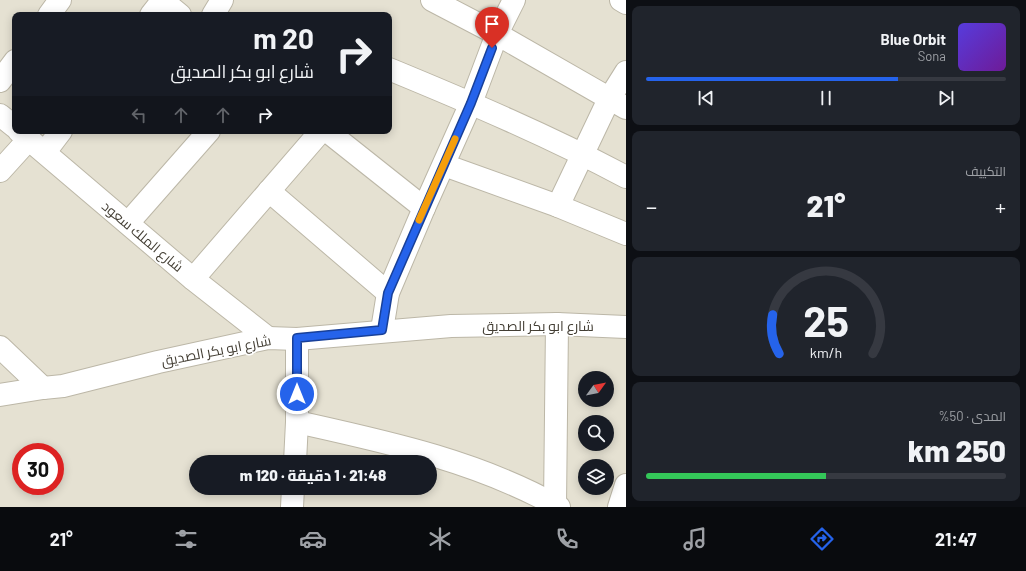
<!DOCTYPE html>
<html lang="ar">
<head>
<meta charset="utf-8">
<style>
  body { margin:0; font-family:Barlow,Cairo,sans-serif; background:#20242c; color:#f1f3f6; direction:rtl; height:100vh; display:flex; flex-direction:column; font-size:15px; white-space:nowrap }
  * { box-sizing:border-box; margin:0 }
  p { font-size:13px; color:#9ea1a6 }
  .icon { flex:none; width:22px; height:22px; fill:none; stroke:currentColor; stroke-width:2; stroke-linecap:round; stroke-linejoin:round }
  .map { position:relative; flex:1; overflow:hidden; direction:ltr }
  .panel { display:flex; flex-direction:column; gap:6px; padding:6px; background:#0d0f14; width:400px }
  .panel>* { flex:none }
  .hud { position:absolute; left:12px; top:12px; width:380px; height:122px; border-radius:8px; box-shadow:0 2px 10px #0003; direction:rtl; background:#171b24; color:#f1f3f6; overflow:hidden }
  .needle { width:26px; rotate:57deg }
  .buttons { position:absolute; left:578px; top:371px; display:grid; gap:8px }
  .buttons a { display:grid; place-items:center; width:36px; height:36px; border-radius:50%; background:#171b24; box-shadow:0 2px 10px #0003; font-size:20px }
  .speed { position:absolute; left:12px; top:443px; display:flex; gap:8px; font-size:20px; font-weight:700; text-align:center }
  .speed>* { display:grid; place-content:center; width:52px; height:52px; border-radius:50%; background:#171b24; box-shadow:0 2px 10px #0003; line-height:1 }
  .speed .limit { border:6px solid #d22; background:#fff; color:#111 }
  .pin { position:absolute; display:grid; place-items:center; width:34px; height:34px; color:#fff; margin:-41px -17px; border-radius:50% 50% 50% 0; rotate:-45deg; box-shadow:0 0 4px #0007 }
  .pin .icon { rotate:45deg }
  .me { position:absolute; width:44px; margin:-22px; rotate:0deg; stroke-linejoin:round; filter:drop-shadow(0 0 3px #0008) }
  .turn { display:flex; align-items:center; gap:14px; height:84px; padding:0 12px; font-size:18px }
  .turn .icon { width:52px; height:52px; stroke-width:2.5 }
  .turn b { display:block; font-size:28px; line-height:34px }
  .lanes { display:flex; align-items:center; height:38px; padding:0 12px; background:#0003; justify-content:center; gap:20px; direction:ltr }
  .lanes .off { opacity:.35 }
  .big { font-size:30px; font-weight:800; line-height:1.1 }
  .panel .card { flex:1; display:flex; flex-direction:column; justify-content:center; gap:6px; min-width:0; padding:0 14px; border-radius:8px; background:#20242c }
  .panel .dial { align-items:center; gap:0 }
  .dial svg { height:104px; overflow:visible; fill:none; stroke:#363941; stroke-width:7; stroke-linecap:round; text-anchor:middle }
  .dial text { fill:#f1f3f6; stroke:none }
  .song { display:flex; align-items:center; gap:12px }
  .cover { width:48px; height:48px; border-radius:6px; background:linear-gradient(135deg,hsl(250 70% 55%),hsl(280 70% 35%)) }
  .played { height:4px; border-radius:2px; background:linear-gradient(90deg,#2563eb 70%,#363941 70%) }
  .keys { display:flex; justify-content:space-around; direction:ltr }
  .heat { display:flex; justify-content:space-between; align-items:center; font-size:22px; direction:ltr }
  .charge { height:6px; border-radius:3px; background:linear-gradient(90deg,#34c759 50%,#363941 0) }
  .trip { position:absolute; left:189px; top:455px; width:248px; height:40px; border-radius:20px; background:#171b24; box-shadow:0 2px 10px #0003; font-weight:800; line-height:40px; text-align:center; direction:rtl }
  .dock { display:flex; height:64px; justify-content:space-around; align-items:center; background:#090b0e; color:#9ea1a6 }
  .dock .icon { width:28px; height:28px }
  .dock .selected { color:#2563eb }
  .dock b { font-size:18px; color:#f1f3f6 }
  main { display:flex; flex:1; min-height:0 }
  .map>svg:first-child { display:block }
  .residential { fill:#e5e1d2; fill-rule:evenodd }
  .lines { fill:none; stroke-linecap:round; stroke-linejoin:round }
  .minor-casing { stroke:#bcb7a7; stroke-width:24 }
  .minor { stroke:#fff; stroke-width:22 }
  .route-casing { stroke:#184099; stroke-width:10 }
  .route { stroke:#2563eb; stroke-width:7 }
  .slow { stroke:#f59e0b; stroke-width:7 }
  .labels { text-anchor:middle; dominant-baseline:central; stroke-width:3.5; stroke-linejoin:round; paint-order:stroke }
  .street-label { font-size:14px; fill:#433e34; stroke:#fff }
</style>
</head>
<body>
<main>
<section class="panel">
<div class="card">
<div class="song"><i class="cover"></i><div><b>Blue Orbit</b><p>Sona</p></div></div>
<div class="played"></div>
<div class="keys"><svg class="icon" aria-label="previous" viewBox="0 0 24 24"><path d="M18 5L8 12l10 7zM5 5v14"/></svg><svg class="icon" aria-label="pause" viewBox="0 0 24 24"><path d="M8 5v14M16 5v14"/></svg><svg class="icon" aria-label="next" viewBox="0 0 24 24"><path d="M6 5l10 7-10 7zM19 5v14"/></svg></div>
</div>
<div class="card"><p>التكييف</p>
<div class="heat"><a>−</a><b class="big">21°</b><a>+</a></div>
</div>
<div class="card dial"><svg viewBox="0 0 100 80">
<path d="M14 69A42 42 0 1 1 86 69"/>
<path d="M14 69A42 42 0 0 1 9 39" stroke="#2563eb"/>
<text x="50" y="56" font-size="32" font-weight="700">25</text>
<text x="50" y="72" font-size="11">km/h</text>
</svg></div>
<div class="card"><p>المدى · 50%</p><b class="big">250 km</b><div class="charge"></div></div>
</section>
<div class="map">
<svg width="626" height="507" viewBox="0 0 626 507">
  <rect width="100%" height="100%" fill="#f1eee4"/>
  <path class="residential" d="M0 0H626V507H0ZM15 15H389V131H15ZM585 378H607V400H585ZM585 422H607V444H585ZM21 452H55V486H21ZM196 462H430V488H196ZM585 466H607V488H585Z"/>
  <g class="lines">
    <defs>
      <g id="minor">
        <polyline points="162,0 180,15"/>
        <polyline points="432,0 497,34 626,108"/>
        <polyline points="621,0 626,3"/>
        <polyline points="49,15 60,0"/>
        <polyline points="151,15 162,1"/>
        <polyline points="213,15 222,0"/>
        <path d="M389 69C469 102 549 136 626 177"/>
        <polyline points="0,81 15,61"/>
        <polyline points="0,115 15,127"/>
        <polyline points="19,131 193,279 268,338"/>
        <polyline points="327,131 424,208"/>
        <polyline points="45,152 61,131"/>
        <polyline points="444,165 558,206 626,234"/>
        <polyline points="0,171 29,139"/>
        <polyline points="269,191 388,293"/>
        <polyline points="558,206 609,99 626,72"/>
        <polyline points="128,223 209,131"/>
        <polyline points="193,279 321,131"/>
        <polyline points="382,330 388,293 424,208 471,103 497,34 514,0"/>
        <polyline points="0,347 43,388"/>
        <polyline points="0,395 43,388 63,386 158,362 268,338 297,339 451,326 557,324 626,327"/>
        <path d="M297 422C387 442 477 461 559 507"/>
        <polyline points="295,462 297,422 297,339"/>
        <polyline points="555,505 557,324"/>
        <polyline points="292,507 293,488"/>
        <polyline points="619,507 626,485"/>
      </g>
    </defs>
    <use href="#minor" class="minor-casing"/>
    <use href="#minor" class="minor"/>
  </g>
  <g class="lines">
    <defs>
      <polyline id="route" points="297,394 297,338 382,330 388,293 471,103 492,48"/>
    </defs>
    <use href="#route" class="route-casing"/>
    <use href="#route" class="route"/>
    <polyline class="slow" points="419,220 455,139"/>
  </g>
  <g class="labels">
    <g class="street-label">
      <text transform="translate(143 236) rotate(40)">شارع الملك سعود</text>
      <text x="538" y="325">شارع ابو بكر الصديق</text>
      <text transform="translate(216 350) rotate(-11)">شارع ابو بكر الصديق</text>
    </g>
  </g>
</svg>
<div class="buttons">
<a><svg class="needle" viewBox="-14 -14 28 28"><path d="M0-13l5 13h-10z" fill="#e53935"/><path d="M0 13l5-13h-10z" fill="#9ea1a6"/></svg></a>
<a><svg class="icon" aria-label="search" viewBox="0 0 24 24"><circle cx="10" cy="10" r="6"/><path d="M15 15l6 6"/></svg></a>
<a><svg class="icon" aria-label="layers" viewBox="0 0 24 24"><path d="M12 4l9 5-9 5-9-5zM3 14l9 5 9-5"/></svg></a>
</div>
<div class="speed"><div class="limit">30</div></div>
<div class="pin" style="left:492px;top:48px;background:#d93025"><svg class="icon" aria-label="arrive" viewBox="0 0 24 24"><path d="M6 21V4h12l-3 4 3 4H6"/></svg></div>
<svg class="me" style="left:297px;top:394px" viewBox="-20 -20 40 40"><circle r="17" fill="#2563eb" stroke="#fff" stroke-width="3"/><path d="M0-11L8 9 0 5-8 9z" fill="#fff"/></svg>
<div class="trip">21:48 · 1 دقيقة · 120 m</div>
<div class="hud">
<div class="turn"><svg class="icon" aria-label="right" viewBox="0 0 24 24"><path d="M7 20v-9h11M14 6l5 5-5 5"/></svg><div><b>20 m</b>شارع ابو بكر الصديق</div></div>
<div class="lanes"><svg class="icon off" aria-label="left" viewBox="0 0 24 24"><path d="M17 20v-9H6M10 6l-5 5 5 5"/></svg><svg class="icon off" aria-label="ahead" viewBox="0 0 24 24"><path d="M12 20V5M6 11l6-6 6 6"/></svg><svg class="icon off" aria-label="ahead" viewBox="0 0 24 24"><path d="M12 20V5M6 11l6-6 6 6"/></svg><svg class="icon" aria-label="right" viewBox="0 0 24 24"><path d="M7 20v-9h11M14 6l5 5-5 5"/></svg></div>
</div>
</div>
</main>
<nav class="dock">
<b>21:47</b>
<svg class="icon selected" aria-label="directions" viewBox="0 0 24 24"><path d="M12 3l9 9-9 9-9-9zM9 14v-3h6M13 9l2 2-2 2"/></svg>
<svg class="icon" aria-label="music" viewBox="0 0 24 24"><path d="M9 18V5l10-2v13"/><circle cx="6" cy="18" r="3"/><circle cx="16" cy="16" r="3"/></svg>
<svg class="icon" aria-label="phone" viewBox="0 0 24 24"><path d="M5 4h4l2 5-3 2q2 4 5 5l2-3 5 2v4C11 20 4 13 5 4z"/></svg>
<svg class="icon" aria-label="climate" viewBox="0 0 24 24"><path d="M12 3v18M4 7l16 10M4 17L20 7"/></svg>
<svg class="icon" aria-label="car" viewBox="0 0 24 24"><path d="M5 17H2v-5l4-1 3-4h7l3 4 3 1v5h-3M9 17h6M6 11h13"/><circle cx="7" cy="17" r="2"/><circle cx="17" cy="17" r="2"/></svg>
<svg class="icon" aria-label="filters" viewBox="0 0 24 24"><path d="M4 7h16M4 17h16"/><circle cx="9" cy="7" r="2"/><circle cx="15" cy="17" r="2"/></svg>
<b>21°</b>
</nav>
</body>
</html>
